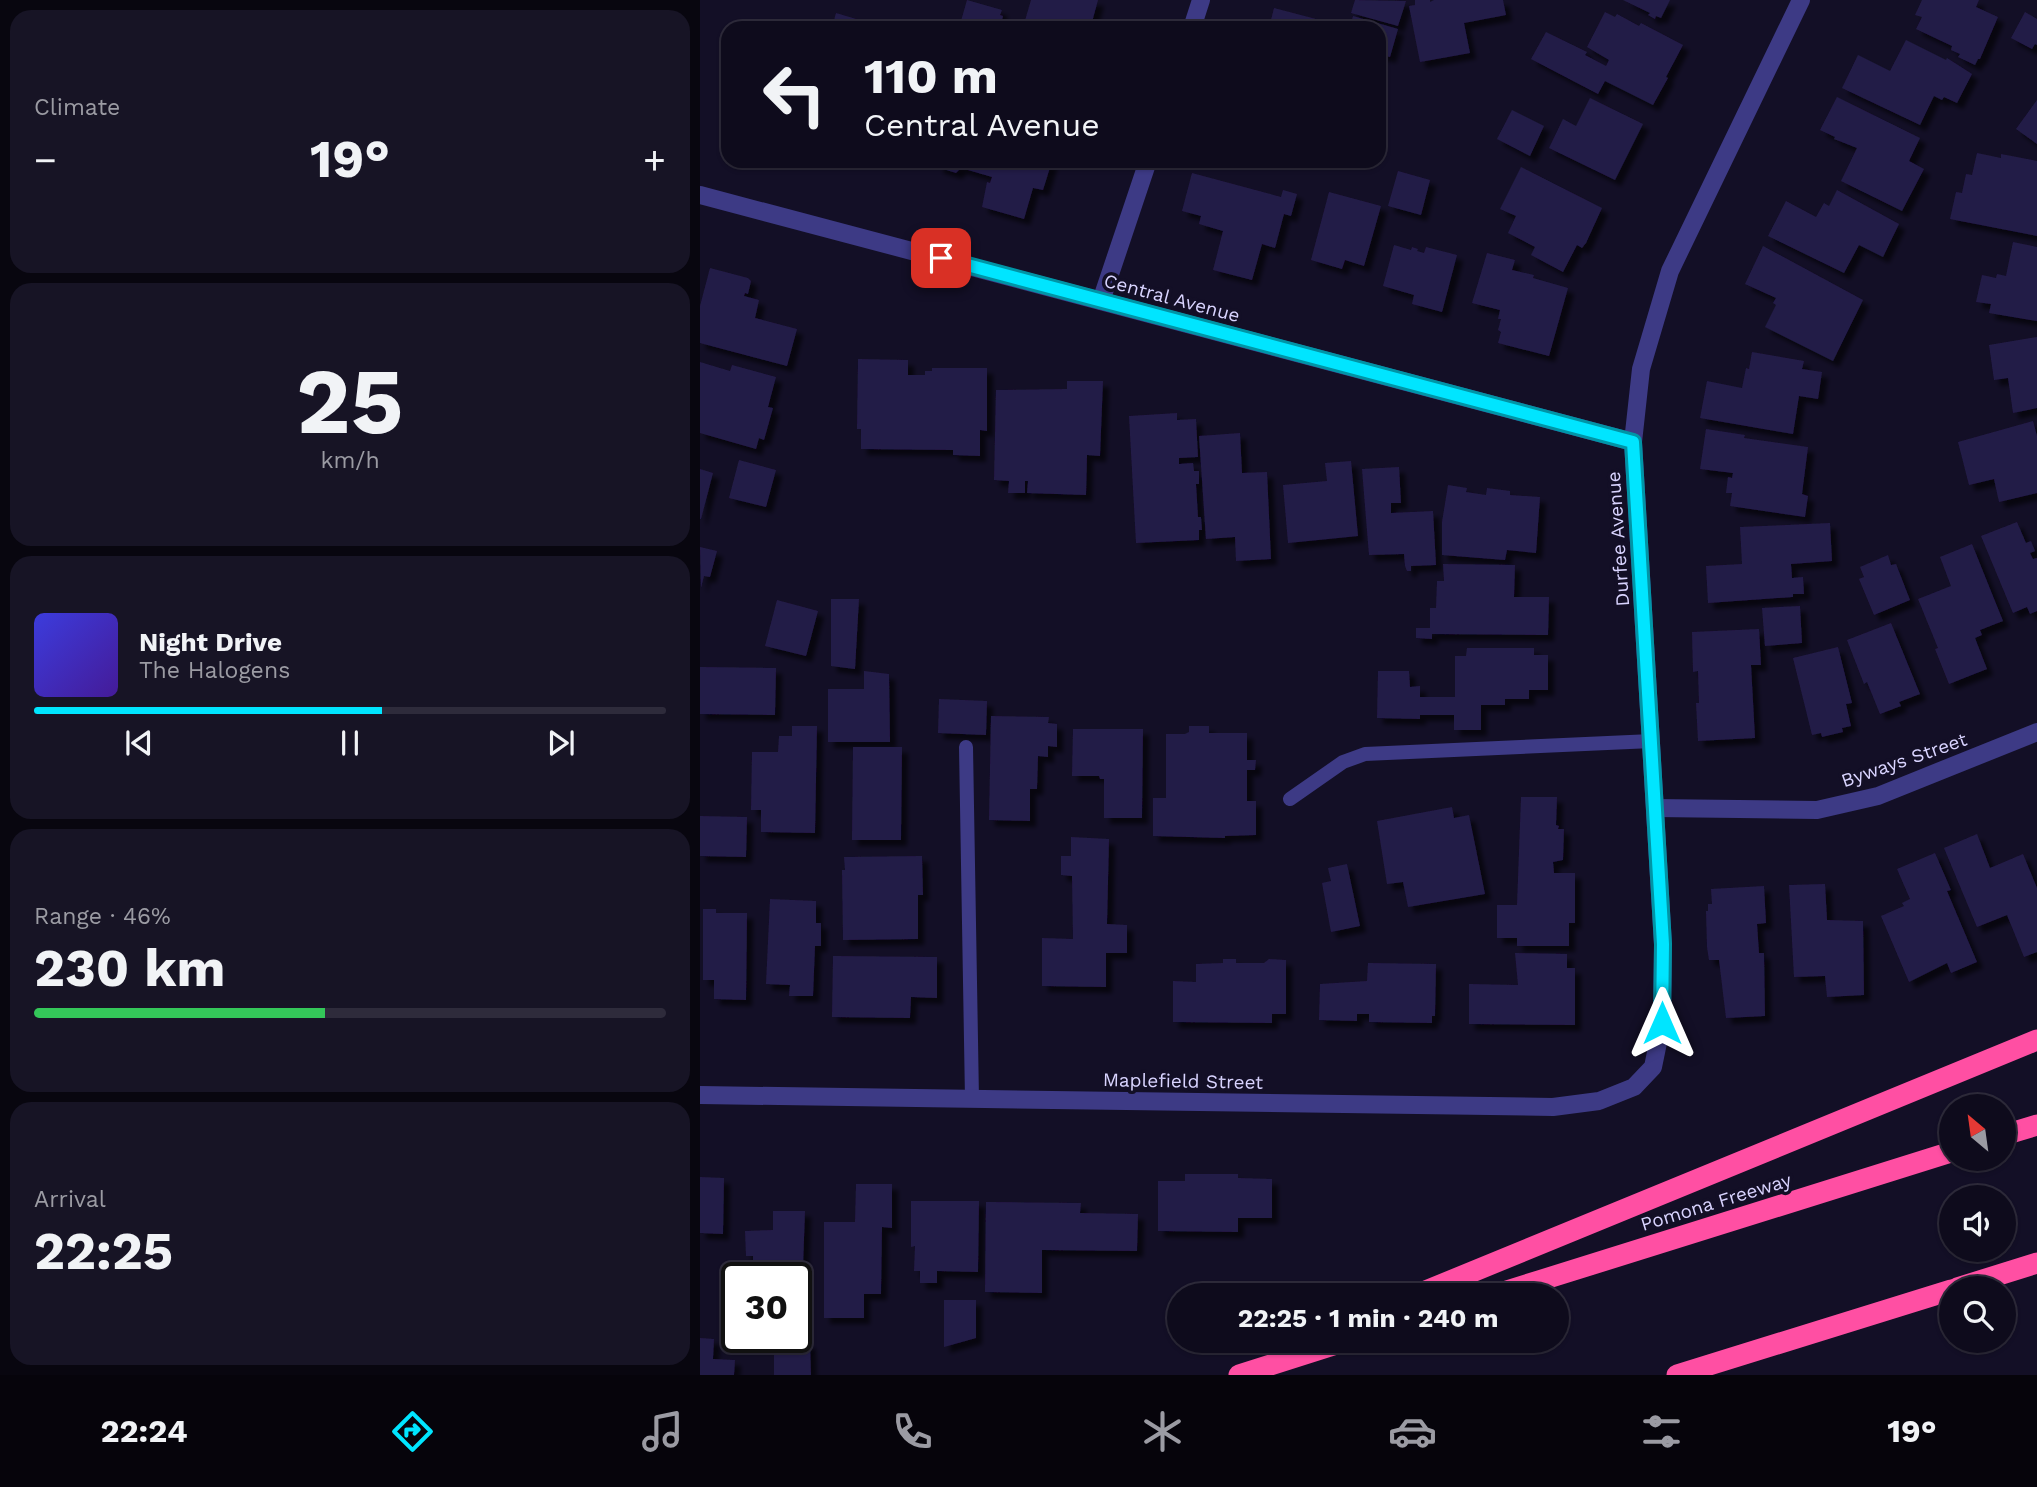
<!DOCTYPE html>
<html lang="en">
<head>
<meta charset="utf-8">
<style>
  body { margin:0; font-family:"Work Sans",sans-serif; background:#171425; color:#f1f3f6; height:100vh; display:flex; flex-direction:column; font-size:26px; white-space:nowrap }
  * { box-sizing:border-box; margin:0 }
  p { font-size:23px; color:#9b9ba3 }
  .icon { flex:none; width:38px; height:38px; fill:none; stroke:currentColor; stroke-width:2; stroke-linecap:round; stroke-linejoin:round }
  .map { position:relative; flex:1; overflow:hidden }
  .side { display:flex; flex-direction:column; gap:10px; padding:10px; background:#08060f; width:700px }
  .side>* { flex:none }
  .guide { position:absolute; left:21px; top:21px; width:665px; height:147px; border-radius:21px; box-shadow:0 2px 5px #0004,0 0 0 2px #2e2b3b; background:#0e0b1c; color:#f1f3f6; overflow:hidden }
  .needle { width:46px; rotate:331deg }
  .tools { position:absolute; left:1239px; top:1094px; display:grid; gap:14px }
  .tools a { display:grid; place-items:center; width:77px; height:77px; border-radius:50%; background:#0e0b1c; box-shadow:0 2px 5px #0004,0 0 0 2px #2e2b3b; font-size:35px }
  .speed { position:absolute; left:21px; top:1262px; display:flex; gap:14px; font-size:35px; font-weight:700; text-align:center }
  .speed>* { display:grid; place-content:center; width:91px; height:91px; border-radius:50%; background:#0e0b1c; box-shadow:0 2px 5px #0004,0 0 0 2px #2e2b3b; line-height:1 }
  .speed .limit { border:4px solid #111; border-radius:10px; background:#fff; color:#111 }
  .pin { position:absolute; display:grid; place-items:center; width:60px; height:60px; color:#fff; margin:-30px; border-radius:14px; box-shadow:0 4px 10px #0006 }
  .me { position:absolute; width:77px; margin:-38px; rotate:0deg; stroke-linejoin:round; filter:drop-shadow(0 0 5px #0008) }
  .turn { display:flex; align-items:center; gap:24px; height:147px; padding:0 28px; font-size:32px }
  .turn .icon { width:91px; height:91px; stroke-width:2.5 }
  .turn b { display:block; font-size:49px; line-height:60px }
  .big { font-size:52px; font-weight:700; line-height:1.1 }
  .side .tile { flex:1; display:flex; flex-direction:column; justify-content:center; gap:10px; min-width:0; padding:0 24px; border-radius:21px; background:#171425 }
  .side .dial { align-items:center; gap:0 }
  .dial b { font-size:91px; line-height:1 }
  .song { display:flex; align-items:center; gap:21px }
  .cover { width:84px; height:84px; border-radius:10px; background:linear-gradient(135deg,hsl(240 70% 55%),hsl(260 70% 35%)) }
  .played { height:7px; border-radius:4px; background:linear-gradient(90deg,#00e5ff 55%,#2e2b3b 55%) }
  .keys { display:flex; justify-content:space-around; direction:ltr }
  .heat { display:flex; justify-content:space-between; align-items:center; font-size:38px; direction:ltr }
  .charge { height:10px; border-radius:5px; background:linear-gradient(90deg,#34c759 46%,#2e2b3b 0) }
  .trip { position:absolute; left:467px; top:1283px; width:402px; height:70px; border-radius:35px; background:#0e0b1c; box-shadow:0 2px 5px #0004,0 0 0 2px #2e2b3b; font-weight:700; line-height:70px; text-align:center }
  .tab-bar { display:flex; height:112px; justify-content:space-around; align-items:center; background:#06040b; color:#9b9ba3 }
  .tab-bar .icon { width:49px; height:49px }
  .tab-bar .selected { color:#00e5ff }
  .tab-bar b { font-size:32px; color:#f1f3f6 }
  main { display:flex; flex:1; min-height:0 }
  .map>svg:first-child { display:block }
  .building { fill:#241b47; filter:url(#shadow) }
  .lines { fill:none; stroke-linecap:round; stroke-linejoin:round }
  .service { stroke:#3d3a85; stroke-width:14 }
  .minor { stroke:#3d3a85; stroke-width:18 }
  .tertiary { stroke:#3d3a85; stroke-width:18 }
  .motorway { stroke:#ff4fa3; stroke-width:21 }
  .route-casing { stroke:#0095a6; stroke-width:18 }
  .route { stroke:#00e5ff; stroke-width:12 }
  .labels { text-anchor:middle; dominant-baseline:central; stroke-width:7; stroke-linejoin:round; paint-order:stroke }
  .street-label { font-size:19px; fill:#d9d4ff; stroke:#130f26 }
</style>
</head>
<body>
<main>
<section class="side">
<div class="tile"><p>Climate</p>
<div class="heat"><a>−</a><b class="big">19°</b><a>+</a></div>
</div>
<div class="tile dial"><b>25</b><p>km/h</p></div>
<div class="tile">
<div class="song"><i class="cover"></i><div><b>Night Drive</b><p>The Halogens</p></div></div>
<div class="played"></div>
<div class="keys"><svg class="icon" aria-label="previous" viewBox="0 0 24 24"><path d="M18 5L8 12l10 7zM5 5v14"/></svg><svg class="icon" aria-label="pause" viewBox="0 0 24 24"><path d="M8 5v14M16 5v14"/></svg><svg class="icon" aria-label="next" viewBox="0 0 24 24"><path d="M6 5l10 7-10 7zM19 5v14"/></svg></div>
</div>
<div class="tile"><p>Range · 46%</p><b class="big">230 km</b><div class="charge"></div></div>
<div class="tile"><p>Arrival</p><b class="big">22:25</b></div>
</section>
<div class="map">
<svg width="1337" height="1375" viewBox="0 0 1337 1375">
  <defs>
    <filter id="shadow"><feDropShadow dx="6" dy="6" stdDeviation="2" flood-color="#0009"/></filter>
  </defs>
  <rect width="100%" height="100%" fill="#130f26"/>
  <g class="building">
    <polygon points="267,0 302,10 300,15 303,16 300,28 259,28"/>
    <polygon points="331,0 398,0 392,22 381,19 378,28 336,28 324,24"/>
    <polygon points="655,0 706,1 698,26 651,13"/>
    <polygon points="715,0 730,0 730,2 734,0 803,0 806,15 764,23 770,53 720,62 709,6 715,5"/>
    <polygon points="923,0 970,0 961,18 956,16 955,19 948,15 950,13"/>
    <polygon points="1222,0 1279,0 1276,7 1298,17 1280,59 1278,59 1275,65 1258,57 1260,54 1251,50 1252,46 1216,29 1222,17 1215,15"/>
    <polygon points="574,8 616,19 624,28 569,28"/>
    <polygon points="905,12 915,17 917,14 939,26 941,23 983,45 966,77 968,78 953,105 905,81 898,94 831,59 846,32 887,52 885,55 906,66 909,60 887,47"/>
    <polygon points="1325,12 1337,19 1337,45 1335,44 1332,49 1311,38"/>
    <polygon points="136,13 173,24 172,28 132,28"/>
    <polygon points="653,16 698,29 690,57 679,54 679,28 650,28"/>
    <polygon points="1206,40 1246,60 1247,58 1272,74 1257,103 1244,97 1242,100 1234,96 1220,125 1142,88 1158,55 1190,71"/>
    <polygon points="1137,97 1220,138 1209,161 1224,169 1202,211 1141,181 1157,148 1134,139 1135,137 1120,130"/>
    <polygon points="890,98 943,124 915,180 849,148 863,119 876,126"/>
    <polygon points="1337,100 1337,144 1316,129"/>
    <polygon points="812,110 844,126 830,156 797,139"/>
    <polygon points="1277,153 1301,158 1301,154 1337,161 1337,236 1250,219 1256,192 1262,193 1266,174 1272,175"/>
    <polygon points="239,161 352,161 343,190 333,188 324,219 282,207 287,182 290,183 292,177 261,168 256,173 237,167"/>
    <polygon points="821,167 902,208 886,243 882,248 877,245 863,272 831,255 835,247 808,233 816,216 800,209"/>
    <polygon points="698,171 730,180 721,215 688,206"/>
    <polygon points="492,173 581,197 583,190 597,194 591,216 584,214 575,248 562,244 552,280 513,270 523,231 499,224 501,216 482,211"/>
    <polygon points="1137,190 1199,224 1183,257 1159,245 1144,273 1068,236 1086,201 1116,217 1124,203 1129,206"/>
    <polygon points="629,192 681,206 664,266 645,260 642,269 611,260"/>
    <polygon points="1313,242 1337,247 1337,321 1289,313 1291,304 1276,302 1282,275 1296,278 1297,274 1306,276"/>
    <polygon points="694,245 711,250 712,247 718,249 717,251 724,253 726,247 757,255 742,312 712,304 714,295 683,286"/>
    <polygon points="1063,246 1163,300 1133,361 1065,327 1076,305 1073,303 1076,298 1045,284"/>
    <polygon points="787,253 815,260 812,270 834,275 833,278 868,288 849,356 798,343 801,332 798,330 801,319 798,319 800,310 772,303"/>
    <polygon points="10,268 48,278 51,281 48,294 45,293 44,296 59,300 55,318 97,329 87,366 0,343 0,306"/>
    <polygon points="1337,337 1337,408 1313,413 1308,378 1294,380 1289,345"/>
    <polygon points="1052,352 1104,361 1102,369 1122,372 1118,399 1099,396 1093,434 1000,418 1007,381 1042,388 1046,368 1049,369"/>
    <polygon points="158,359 208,360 208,375 225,375 225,371 232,371 232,368 287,368 287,431 280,430 280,456 253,455 253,450 161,449 161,429 157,429"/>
    <polygon points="0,362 30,371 32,365 76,377 68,407 73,408 64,440 59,438 56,449 0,433"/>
    <polygon points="367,381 403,381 400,456 387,455 386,495 327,493 328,481 325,481 325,493 308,493 309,481 294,480 296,390 367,389"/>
    <polygon points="477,413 477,420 496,419 498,457 479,458 479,464 493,463 494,471 499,471 499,484 496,484 498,517 501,517 502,530 499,530 499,540 436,543 429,416"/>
    <polygon points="1333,421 1337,436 1337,493 1299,502 1294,479 1269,485 1258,442"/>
    <polygon points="1006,429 1045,435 1044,438 1108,447 1102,494 1108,496 1105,517 1030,506 1032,493 1026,493 1028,477 1032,478 1033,473 1000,469"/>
    <polygon points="540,433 542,473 567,472 571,559 536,561 535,537 506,539 499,436"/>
    <polygon points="39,460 76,470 66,507 29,498"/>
    <polygon points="651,461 658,536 588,543 583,485 627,481 625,463"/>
    <polygon points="699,467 701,503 691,503 691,513 733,511 736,565 711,566 711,571 707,571 705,566 704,554 669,555 662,469"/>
    <polygon points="0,469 13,473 1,519 0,519"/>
    <polygon points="748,485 767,488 766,492 786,495 787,488 810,491 810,495 840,497 836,553 807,550 805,560 742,555 742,522"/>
    <polygon points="1317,522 1326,543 1331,541 1335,551 1330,553 1333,559 1337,558 1337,611 1330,614 1327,607 1313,613 1281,536"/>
    <polygon points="1130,523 1132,561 1091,564 1092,578 1103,577 1104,594 1093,594 1093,597 1008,603 1006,566 1042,564 1040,527"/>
    <polygon points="1272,544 1303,621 1280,630 1282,635 1275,638 1287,669 1249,684 1235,649 1238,648 1218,599 1251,586 1240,557"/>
    <polygon points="0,547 17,551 10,577 4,576 1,588"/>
    <polygon points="1188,555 1191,565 1196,564 1210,600 1174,615 1159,579 1164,577 1160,567"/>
    <polygon points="743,564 815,565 814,597 849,597 848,635 732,634 732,639 716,638 716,628 730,628 730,608 736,608 737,581 744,581"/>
    <polygon points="131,599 159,599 155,669 131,666"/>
    <polygon points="77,600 118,611 106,656 65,646"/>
    <polygon points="1100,606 1102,643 1065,646 1062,608"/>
    <polygon points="1191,623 1220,694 1199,702 1201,706 1180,714 1167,682 1164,684 1147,640"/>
    <polygon points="1059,629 1061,665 1051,665 1055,738 998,741 996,703 999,703 998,671 993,672 992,632"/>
    <polygon points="1138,647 1152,703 1146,704 1151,726 1142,728 1143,732 1122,737 1121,733 1112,735 1093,658"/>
    <polygon points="767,648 834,648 834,655 848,655 848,690 829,690 829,699 805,699 805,705 781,705 781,730 754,730 754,715 720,715 720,719 677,718 678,671 709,671 710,687 720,686 720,697 755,697 755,656 766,656"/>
    <polygon points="0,667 76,668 75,715 0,714"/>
    <polygon points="164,671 189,674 190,742 128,742 128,689 164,689"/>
    <polygon points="239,699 287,701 286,735 238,733"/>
    <polygon points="291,716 349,717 348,723 357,724 357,747 348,746 348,757 338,756 337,789 330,789 330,821 289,820"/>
    <polygon points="92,726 117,726 115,833 61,832 61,810 51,810 52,752 78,752 79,736 92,736"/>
    <polygon points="489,726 509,726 509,733 547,733 547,760 556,760 555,770 547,770 547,801 556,801 556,835 525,836 525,838 453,836 453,798 466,798 466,734 485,734 489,732"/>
    <polygon points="373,729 443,729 442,818 404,818 404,779 400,779 399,776 372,776"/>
    <polygon points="153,747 202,747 201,840 152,840"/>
    <polygon points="821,797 857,797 856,825 859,826 858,829 864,829 863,860 853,862 854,873 875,873 875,923 869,923 869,946 817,946 817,938 797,938 797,905 817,905"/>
    <polygon points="752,807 754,818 769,815 785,894 708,907 703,882 687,884 677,821"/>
    <polygon points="0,816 47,817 46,857 0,856"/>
    <polygon points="1277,834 1290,868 1323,854 1337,888 1337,952 1324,957 1307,915 1277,927 1244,848"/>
    <polygon points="371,837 409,839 407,924 427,925 427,953 406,953 406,987 342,986 342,938 373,939 372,876 361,875 361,856 371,856"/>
    <polygon points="1235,853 1251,890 1247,891 1277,962 1251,973 1247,963 1209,982 1181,916 1204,906 1202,903 1210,899 1197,869"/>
    <polygon points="222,856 223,895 218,895 218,939 143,940 142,870 145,870 144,857"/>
    <polygon points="647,864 660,926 631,932 622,883 631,881 628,868"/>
    <polygon points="1125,884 1127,920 1163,921 1164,995 1127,997 1125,976 1094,977 1089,885"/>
    <polygon points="1064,886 1066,923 1057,924 1059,953 1064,953 1065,1016 1026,1018 1019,960 1009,960 1007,947 1006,911 1008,911 1008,904 1012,904 1011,889"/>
    <polygon points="70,899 116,901 116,923 121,923 121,946 115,946 113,996 89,996 90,985 66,984"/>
    <polygon points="3,909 16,909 16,913 47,913 46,1000 14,999 14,980 3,980"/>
    <polygon points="815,953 867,954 867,968 875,968 875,1025 769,1024 769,984 818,985"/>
    <polygon points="133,956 237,957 237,998 211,997 210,1018 132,1017"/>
    <polygon points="523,959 536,959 536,963 564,963 569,959 586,960 586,1014 572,1014 572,1023 473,1022 473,981 496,982 496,964 523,963"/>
    <polygon points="668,963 736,964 735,1016 732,1016 732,1023 669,1022 669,1014 657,1014 657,1021 619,1020 620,984 667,981"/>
    <polygon points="485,1174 538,1174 538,1178 572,1179 572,1218 538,1218 538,1232 458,1231 458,1181 485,1181"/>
    <polygon points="0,1177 24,1178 23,1234 0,1233"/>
    <polygon points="156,1184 192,1184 192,1228 182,1227 181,1294 164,1294 164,1318 124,1318 124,1222 155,1222"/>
    <polygon points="211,1201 279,1201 278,1272 237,1271 237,1283 220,1283 220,1271 214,1271 215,1246 211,1247"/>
    <polygon points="286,1202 381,1203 380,1213 438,1214 437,1251 342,1250 342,1293 285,1292"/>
    <polygon points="73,1211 105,1211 102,1294 96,1294 96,1278 53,1276 53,1256 46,1256 45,1231 73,1230"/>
    <polygon points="244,1300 276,1300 276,1338 244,1347"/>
    <polygon points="0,1338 14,1339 13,1359 35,1360 34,1375 0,1375"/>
    <polygon points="74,1343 110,1343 111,1375 74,1375"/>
  </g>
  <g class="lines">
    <g class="service">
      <polyline points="266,747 272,1099"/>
      <polyline points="590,799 643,762 665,754 952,741"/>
    </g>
    <g class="minor">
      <polyline points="492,28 501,0"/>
      <polyline points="401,301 448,161"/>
      <polyline points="955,808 1117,810 1178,796 1337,732"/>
      <polyline points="0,1095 853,1107 899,1101 934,1087 953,1067 962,1023 963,945 933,442"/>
    </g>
    <polyline class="tertiary" points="0,195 933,442 941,369 970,271 1101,0"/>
    <g class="motorway">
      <polyline points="1304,1135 1337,1125"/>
      <polyline points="1257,1288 1337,1263"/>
      <polyline points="716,1295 1337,1040"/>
      <polyline points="794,1295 1251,1152"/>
      <polyline points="539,1375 649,1340"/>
      <polyline points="977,1375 1251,1290"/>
    </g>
  </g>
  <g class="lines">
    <defs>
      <polyline id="route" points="241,258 933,442 963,944 962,1023"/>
    </defs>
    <use href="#route" class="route-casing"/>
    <use href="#route" class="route"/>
  </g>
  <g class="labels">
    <g class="street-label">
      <text transform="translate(472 298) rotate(15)">Central Avenue</text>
      <text transform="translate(918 539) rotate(-94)">Durfee Avenue</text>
      <text transform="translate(1204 760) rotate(-19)">Byways Street</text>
      <text transform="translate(483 1081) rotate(1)">Maplefield Street</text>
      <text transform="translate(1016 1202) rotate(-17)">Pomona Freeway</text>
    </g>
  </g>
</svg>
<div class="tools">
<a><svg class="needle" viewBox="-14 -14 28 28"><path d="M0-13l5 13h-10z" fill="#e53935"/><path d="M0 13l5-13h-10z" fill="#9b9ba3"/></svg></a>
<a><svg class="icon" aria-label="sound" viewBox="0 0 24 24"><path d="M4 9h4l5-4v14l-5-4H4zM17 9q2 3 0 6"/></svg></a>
<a><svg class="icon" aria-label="search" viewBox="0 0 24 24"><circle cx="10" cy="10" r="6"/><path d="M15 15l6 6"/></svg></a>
</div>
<div class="speed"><div class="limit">30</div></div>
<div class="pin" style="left:241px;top:258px;background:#d93025"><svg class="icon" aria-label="arrive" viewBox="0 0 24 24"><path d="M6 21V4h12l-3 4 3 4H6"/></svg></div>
<svg class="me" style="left:962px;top:1023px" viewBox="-20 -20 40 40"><path d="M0-17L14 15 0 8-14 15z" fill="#00e5ff" stroke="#fff" stroke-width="4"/></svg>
<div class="trip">22:25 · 1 min · 240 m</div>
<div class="guide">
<div class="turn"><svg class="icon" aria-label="left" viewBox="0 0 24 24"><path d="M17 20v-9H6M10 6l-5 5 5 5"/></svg><div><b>110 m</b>Central Avenue</div></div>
</div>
</div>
</main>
<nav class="tab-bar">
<b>22:24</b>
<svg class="icon selected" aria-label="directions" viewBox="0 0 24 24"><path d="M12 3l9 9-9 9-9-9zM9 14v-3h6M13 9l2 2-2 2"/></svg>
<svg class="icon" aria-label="music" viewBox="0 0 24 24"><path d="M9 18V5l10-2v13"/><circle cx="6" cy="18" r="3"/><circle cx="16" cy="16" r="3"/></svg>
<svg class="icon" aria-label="phone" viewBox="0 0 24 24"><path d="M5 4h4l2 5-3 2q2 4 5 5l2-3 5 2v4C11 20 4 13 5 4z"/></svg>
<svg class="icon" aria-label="climate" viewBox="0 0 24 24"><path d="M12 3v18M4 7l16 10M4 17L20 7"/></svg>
<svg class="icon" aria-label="car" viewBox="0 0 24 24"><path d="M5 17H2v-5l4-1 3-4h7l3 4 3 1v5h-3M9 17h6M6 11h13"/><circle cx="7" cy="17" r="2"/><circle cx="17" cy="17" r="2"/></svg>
<svg class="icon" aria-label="filters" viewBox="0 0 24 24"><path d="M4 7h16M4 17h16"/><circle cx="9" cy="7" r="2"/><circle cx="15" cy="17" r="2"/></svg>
<b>19°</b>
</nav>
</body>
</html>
